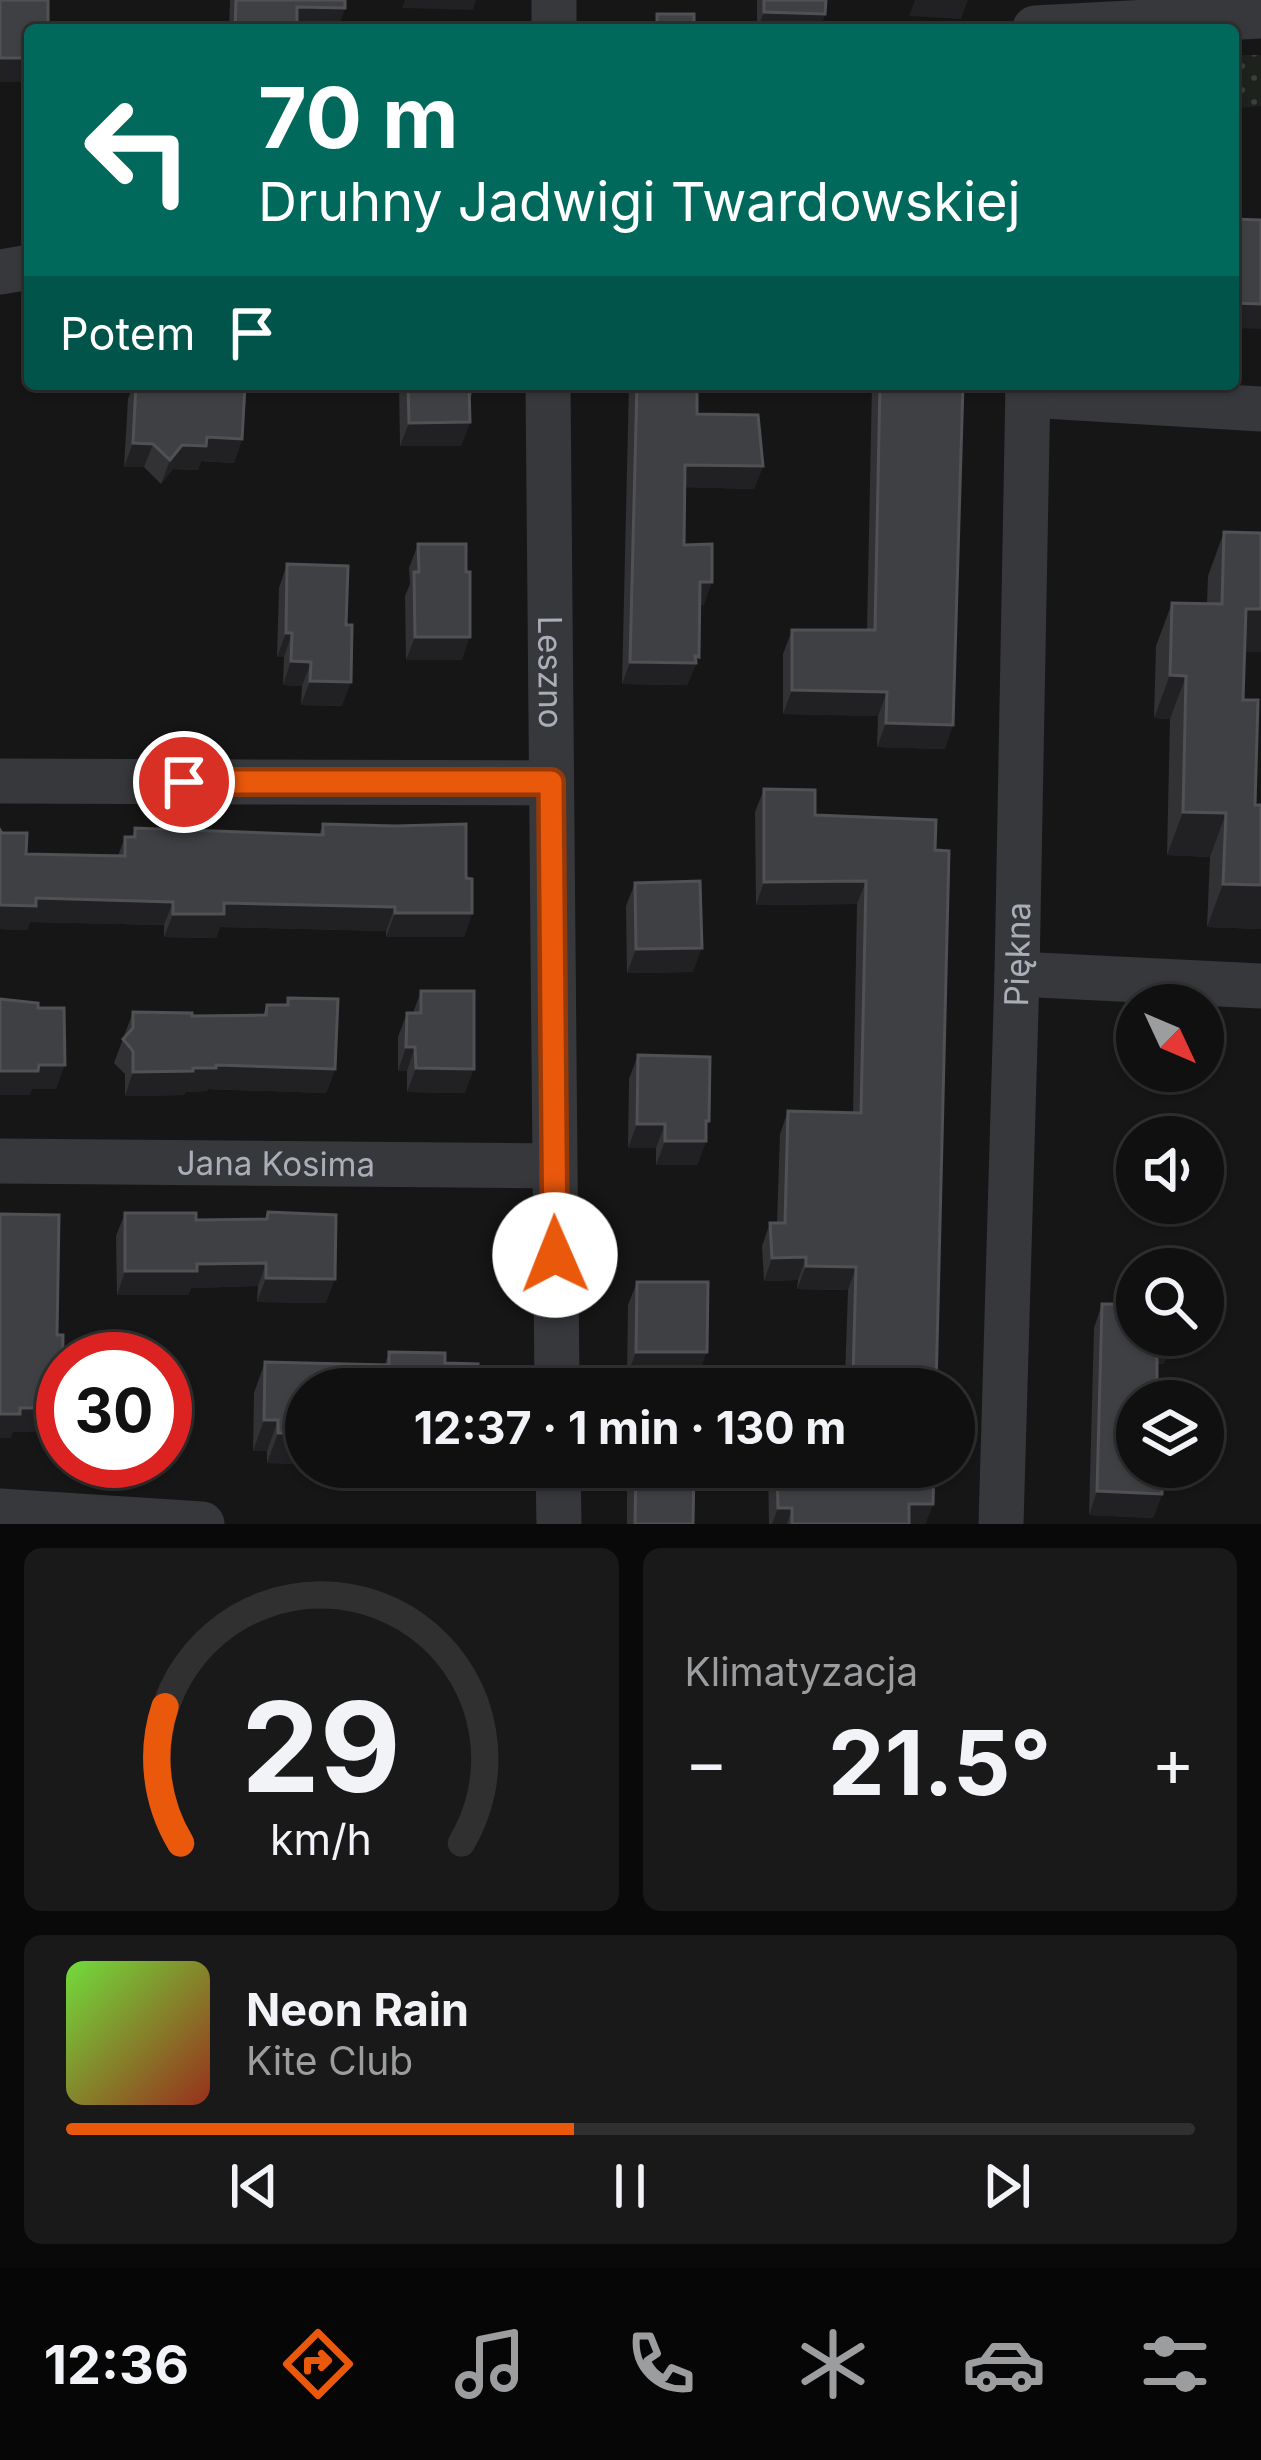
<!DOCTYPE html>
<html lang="pl">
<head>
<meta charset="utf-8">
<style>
  body { margin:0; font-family:Inter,sans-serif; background:#19191a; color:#f1f3f6; height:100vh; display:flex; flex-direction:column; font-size:45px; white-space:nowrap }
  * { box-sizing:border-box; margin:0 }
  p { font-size:39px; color:#9c9d9f }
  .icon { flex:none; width:66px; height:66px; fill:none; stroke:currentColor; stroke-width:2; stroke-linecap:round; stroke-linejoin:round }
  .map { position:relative; height:1524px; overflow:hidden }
  .drawer { display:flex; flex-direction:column; gap:24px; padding:24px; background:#090909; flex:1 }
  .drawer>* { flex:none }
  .banner { position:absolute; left:24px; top:24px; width:1215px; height:366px; border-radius:12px; box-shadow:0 3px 9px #0004,0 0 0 3px #303031; background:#00695c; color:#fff; overflow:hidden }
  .needle { width:78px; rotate:134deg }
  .buttons { position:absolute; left:1116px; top:984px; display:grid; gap:24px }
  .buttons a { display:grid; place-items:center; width:108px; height:108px; border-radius:50%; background:#101011; box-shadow:0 3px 9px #0004,0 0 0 3px #303031; font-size:60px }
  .speed { position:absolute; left:36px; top:1332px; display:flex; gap:24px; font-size:60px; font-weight:700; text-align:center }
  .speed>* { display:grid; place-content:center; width:156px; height:156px; border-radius:50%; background:#101011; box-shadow:0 3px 9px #0004,0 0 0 3px #303031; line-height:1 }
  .speed .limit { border:18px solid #d22; background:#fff; color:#111 }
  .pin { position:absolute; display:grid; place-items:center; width:102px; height:102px; color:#fff; margin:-51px; border:6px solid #fff; border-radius:50%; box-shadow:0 3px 12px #0007 }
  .me { position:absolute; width:132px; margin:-66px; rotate:359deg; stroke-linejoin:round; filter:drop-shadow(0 0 9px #0008) }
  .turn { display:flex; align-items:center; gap:42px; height:252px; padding:0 36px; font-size:54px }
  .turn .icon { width:156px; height:156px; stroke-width:2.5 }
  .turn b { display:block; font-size:84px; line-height:102px }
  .then { display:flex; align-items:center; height:114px; padding:0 36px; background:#0003; gap:24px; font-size:45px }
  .big { font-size:90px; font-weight:700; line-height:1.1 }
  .drawer .tile { flex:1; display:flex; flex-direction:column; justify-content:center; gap:18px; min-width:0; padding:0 42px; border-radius:18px; background:#19191a }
  .drawer .dial { align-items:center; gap:0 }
  .dial svg { height:312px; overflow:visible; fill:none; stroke:#303031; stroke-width:7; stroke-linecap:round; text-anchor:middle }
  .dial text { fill:#f1f3f6; stroke:none }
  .song { display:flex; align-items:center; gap:36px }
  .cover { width:144px; height:144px; border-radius:18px; background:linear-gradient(135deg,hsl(100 70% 55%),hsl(10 70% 35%)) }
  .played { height:12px; border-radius:6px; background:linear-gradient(90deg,#ea580c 45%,#303031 45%) }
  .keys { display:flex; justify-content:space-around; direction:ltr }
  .heat { display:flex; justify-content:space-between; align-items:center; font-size:66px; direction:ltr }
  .drawer .tiles { flex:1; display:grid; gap:24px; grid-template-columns:1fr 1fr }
  .tile:last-child { grid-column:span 2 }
  .trip { position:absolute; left:285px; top:1368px; width:690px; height:120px; border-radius:60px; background:#101011; box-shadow:0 3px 9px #0004,0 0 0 3px #303031; font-weight:700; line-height:120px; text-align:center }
  .menu { display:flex; height:192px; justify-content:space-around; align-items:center; background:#060607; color:#9c9d9f }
  .menu .icon { width:84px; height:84px }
  .menu .on { color:#ea580c }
  .menu b { font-size:54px; color:#f1f3f6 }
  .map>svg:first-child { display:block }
  .grass { fill:url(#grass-dots) }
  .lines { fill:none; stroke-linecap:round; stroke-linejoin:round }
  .minor { stroke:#37383c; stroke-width:45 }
  .wall { fill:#323235 }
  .shaded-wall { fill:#212123 }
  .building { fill:#3f4043; stroke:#505155; stroke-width:3 }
  .route-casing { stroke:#983908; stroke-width:30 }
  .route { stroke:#ea580c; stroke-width:21 }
  .labels { text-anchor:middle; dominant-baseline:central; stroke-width:12; stroke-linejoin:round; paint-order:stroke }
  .street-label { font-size:33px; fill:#aaaeb6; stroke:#111112 }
</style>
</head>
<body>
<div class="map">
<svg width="1261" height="1524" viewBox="0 0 1261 1524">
  <defs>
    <pattern id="grass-dots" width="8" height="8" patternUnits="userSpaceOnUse" patternTransform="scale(3)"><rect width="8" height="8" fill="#1d221d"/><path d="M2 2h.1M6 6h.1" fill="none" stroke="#3b403c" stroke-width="1.8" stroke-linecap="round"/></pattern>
  </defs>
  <rect width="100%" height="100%" fill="#161617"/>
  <polygon class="grass" points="1233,55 1261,55 1261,106 1233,109"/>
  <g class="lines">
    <g class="minor">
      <polyline points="1035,28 1261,16"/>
      <polyline points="554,30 554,0"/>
      <polyline points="0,272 30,267"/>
      <path id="s1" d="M548 384 557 1389"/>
      <polyline points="1028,395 1261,409"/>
      <polyline points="0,781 551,783"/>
      <polyline points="1017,974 1261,986"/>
      <path id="s2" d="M0 1161 553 1166"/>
      <polyline points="558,1467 559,1524"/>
      <polyline points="0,1511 202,1524"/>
      <path id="s3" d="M1001 1524 1017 974 1028 384"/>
    </g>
  </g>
  <g class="wall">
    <polygon points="230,0 345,0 345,8 338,27 297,26 297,30 229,30"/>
    <polygon points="757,0 826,0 825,14 820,30 757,30"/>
    <polygon points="133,384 213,384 242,439 234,463 201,461 198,470 173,469 161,484 144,467 124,467 128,399"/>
    <polygon points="399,384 475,384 470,400 470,422 461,446 400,446"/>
    <polygon points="629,384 697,384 697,414 763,466 754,489 685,487 684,545 704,605 700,605 699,657 687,685 622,684"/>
    <polygon points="872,384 963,384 945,749 877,747 878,716 783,714 783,654 792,630 867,630"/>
    <polygon points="1224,532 1261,533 1261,652 1245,652 1243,700 1255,805 1261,805 1261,929 1207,927 1210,857 1167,855 1170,719 1154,718 1156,646 1172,603 1207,603 1208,576"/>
    <polygon points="418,544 466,572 462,660 406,660 405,596 410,584 409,568"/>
    <polygon points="287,564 342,706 301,705 302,686 283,685 284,657 277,657 279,588"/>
    <polygon points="764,789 815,815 935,850 936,1389 845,1377 848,1290 797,1289 798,1280 764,1281 762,1246 770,1223 777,1223 780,1134 788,1111 853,1113 857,904 756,905 755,812"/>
    <polygon points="323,824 466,878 472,913 464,937 386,937 386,931 220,927 216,938 164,937 164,925 30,922 27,930 0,929 0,830 26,854 118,856 125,837 132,837 135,828 319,835"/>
    <polygon points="635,883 693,972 627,973 626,906"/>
    <polygon points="421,991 465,1093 407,1092 407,1071 398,1071 398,1037 407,1013 413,1013"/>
    <polygon points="288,998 335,1069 326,1093 208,1089 207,1091 185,1092 184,1095 125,1096 125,1074 114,1063 133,1012 192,1016 263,1015 267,1005 286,1005"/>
    <polygon points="638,1055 706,1131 706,1141 697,1165 656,1165 656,1148 628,1148 629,1079"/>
    <polygon points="268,1212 326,1303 257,1302 258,1286 191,1288 188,1295 117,1295 116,1236 125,1213 196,1220 265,1219"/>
    <polygon points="637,1282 698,1376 627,1376 628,1305"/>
    <polygon points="1102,1304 1164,1364 1157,1364 1137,1401 1162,1494 1153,1518 1089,1515 1094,1328"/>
    <polygon points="389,1352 445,1353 306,1389 306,1464 267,1463 267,1451 253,1451 254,1393 265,1362 385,1364"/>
    <polygon points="635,1467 694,1467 693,1524 627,1524 627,1488"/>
    <polygon points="768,1467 934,1467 933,1504 925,1524 769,1524"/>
  </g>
  <g class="shaded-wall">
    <polygon points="405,0 476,0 473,10 402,8"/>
    <polygon points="915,0 968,0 961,19 909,16"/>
    <polygon points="297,7 345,8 338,27 290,26"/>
    <polygon points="764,12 825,14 820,30 757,30"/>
    <rect x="0" y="58" width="30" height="24"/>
    <polygon points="1233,303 1261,304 1261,329 1233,328"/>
    <polygon points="470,422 461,446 400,446 409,423"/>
    <polygon points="207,437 242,439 234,463 201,461 198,470 173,469 161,484 170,460 182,445"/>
    <polygon points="133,443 153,444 144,467 124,467"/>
    <polygon points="685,465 763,466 754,489 676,487"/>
    <polygon points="700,582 712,582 704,605 692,605"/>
    <polygon points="1246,609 1261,609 1261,652 1231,652"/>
    <polygon points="286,633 292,633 284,657 277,657"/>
    <polygon points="415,637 470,637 462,660 406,660"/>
    <polygon points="699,657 687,685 622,684 630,662"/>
    <polygon points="291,661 311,662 302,686 283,685"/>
    <polygon points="1170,675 1186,676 1170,719 1154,718"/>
    <polygon points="310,681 351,682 342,706 301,705"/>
    <polygon points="792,690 887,692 878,716 783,714"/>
    <polygon points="886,723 953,725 945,749 877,747"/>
    <polygon points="1183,812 1226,813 1210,857 1167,855"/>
    <polygon points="866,881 857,904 756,905 764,882"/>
    <polygon points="1223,884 1261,885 1261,929 1207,927"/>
    <polygon points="36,898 173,902 164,925 30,922 27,930 0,929 0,905"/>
    <polygon points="224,903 395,907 386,931 220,927 216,938 164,937 173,914"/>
    <polygon points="395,913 472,913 464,937 386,937"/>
    <polygon points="702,948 693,972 627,973 636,949"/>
    <polygon points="406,1047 415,1047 407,1071 398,1071"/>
    <polygon points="39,1065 65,1065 56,1089 32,1089 30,1095 0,1095 0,1071"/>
    <polygon points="216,1065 335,1069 326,1093 208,1089 207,1091 185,1092 184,1095 125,1096 133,1072"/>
    <polygon points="416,1068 474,1069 465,1093 407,1092"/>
    <polygon points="706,1121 709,1121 702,1141 706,1141 697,1165 656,1165 665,1141"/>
    <polygon points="637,1124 665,1124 656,1148 628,1148"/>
    <polygon points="806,1257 798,1280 764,1281 772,1258"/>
    <polygon points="266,1263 258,1286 191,1288 188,1295 117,1295 125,1271 197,1264"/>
    <polygon points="806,1266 856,1267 848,1290 797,1289"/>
    <polygon points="266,1278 335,1279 326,1303 257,1302"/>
    <polygon points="1157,1340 1173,1340 1164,1364 1148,1363"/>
    <polygon points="636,1352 707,1352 698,1376 627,1376"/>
    <polygon points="20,1408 62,1408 54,1432 13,1432 11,1438 0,1438 0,1414"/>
    <polygon points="264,1420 278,1420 267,1451 253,1451"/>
    <polygon points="278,1433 306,1433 306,1464 267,1463"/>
    <polygon points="433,1467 466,1467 460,1482 428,1481"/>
    <polygon points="1097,1491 1162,1494 1153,1518 1089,1515"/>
    <polygon points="909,1504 933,1504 925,1524 902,1524"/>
    <polygon points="778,1508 792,1508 787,1524 772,1524"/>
  </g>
  <g class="building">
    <polygon points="0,0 48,0 48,30 30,30 30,58 0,58"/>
    <polygon points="236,0 345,0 345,8 297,7 297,30 235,30"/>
    <polygon points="764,0 826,0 825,14 764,12"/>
    <rect x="657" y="14" width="37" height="16"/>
    <polygon points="1233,219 1261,220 1261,304 1233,303"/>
    <polygon points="136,384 245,386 242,439 207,437 206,446 182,445 170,460 153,444 133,443"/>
    <polygon points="408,384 475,384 469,385 470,422 409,423"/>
    <polygon points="637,384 697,384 697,414 758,415 763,466 685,465 684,545 712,544 712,582 700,582 699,657 695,656 696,663 630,662"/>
    <polygon points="880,384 963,384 953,725 886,723 887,692 792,690 792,630 875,630"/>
    <polygon points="1224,532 1261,533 1261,609 1246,609 1243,700 1258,700 1255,805 1261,805 1261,885 1223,884 1226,813 1183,812 1186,676 1170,675 1172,603 1222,604"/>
    <polygon points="418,544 466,544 466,572 470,572 470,637 415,637 414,572 419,572"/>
    <polygon points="287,564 348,566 346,625 352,625 351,682 310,681 311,662 291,661 292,633 286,633"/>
    <polygon points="764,789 815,790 815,815 936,820 935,850 949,851 936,1389 748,1389 764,1375 853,1377 856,1267 806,1266 806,1257 772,1258 770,1223 785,1223 788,1111 861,1113 866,881 764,882"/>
    <polygon points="323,824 395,826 466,824 466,878 472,879 472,913 395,913 395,907 224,903 224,914 173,914 173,902 36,898 36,906 0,905 0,830 2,833 27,833 26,854 125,856 125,837 135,837 135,828 323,835"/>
    <polygon points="700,881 702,948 636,949 635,883"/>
    <polygon points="421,991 474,991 474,1069 416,1068 415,1047 406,1047 407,1013 421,1013"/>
    <polygon points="288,998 338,999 335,1069 216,1065 216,1068 193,1068 193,1071 133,1072 133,1051 123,1039 133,1028 133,1012 192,1013 192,1016 266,1015 267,1005 288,1005"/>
    <polygon points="0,999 38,1003 38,1008 64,1008 65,1065 39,1065 38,1071 0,1071"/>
    <polygon points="638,1055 710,1057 709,1121 706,1121 706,1141 665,1141 665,1124 637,1124"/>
    <polygon points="268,1212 336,1215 335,1279 266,1278 266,1263 197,1264 197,1271 125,1271 125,1213 196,1213 196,1220 267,1219"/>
    <polygon points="0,1214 59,1215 57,1335 63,1335 62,1408 20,1408 20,1414 0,1414"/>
    <polygon points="637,1282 708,1282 707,1352 636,1352"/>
    <polygon points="1102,1304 1137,1304 1137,1335 1173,1335 1173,1340 1157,1340 1157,1401 1137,1401 1137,1467 1163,1467 1162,1494 1097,1491"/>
    <polygon points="389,1352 445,1353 445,1363 478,1364 477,1389 306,1389 306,1433 278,1433 278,1420 264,1420 265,1362 389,1365"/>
    <polygon points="636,1467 694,1467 693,1524 635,1524"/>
    <polygon points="777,1467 934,1467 933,1504 909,1504 909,1524 792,1524 792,1508 778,1508"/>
  </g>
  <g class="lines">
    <defs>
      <polyline id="route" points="184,782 551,782 555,1255"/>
    </defs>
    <use href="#route" class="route-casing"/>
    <use href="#route" class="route"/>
  </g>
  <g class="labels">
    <g class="street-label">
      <text stroke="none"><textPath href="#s1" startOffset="288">Leszno</textPath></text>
      <text stroke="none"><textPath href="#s3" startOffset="570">Piękna</textPath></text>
      <text stroke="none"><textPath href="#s2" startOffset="276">Jana Kosima</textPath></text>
    </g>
  </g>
</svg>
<div class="buttons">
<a><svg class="needle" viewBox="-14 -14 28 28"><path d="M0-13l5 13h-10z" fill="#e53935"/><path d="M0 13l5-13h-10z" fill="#9c9d9f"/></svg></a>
<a><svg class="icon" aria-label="sound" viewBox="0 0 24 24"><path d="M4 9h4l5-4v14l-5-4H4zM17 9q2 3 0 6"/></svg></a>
<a><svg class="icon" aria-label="search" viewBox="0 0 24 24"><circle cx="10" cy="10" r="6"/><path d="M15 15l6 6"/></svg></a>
<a><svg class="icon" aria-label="layers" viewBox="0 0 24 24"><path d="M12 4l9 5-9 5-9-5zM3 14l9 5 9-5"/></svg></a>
</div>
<div class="speed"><div class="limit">30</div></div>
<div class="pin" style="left:184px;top:782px;background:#d93025"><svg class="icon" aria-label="arrive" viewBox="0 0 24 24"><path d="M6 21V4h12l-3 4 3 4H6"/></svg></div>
<svg class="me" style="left:555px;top:1255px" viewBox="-20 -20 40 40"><circle r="19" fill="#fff"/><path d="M0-13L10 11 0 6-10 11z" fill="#ea580c"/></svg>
<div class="trip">12:37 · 1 min · 130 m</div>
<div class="banner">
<div class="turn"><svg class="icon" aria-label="left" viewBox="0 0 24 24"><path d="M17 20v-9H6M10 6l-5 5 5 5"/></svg><div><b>70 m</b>Druhny Jadwigi Twardowskiej</div></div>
<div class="then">Potem<svg class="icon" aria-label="arrive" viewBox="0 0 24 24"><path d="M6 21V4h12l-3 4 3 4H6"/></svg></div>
</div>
</div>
<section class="drawer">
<div class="tiles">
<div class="tile dial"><svg viewBox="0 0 100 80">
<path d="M14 69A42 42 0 1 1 86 69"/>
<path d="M14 69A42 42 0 0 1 10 34" stroke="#ea580c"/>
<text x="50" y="56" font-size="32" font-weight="700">29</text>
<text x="50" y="72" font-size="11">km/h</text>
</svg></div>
<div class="tile"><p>Klimatyzacja</p>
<div class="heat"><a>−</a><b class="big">21.5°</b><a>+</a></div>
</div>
<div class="tile">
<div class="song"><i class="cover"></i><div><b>Neon Rain</b><p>Kite Club</p></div></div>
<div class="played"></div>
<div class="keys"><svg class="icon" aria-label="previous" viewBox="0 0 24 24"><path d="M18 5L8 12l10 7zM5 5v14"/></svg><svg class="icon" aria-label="pause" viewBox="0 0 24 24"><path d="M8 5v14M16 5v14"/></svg><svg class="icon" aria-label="next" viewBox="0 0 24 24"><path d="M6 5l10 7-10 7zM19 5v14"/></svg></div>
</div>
</div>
</section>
<nav class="menu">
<b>12:36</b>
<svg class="icon on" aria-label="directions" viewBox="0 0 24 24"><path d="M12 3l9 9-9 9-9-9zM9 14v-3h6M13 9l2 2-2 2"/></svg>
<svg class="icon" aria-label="music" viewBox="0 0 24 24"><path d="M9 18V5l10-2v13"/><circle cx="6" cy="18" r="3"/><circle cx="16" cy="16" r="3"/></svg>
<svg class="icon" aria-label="phone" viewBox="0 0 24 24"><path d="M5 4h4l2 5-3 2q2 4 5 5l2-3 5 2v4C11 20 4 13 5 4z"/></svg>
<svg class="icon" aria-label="climate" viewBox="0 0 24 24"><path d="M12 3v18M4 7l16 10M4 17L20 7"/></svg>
<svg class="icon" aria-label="car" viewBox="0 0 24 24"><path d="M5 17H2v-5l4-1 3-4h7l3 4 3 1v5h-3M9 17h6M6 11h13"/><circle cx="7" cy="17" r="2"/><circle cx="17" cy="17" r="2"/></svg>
<svg class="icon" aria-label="filters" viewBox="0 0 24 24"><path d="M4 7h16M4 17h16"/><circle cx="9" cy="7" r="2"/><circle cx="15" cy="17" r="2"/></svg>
</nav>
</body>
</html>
